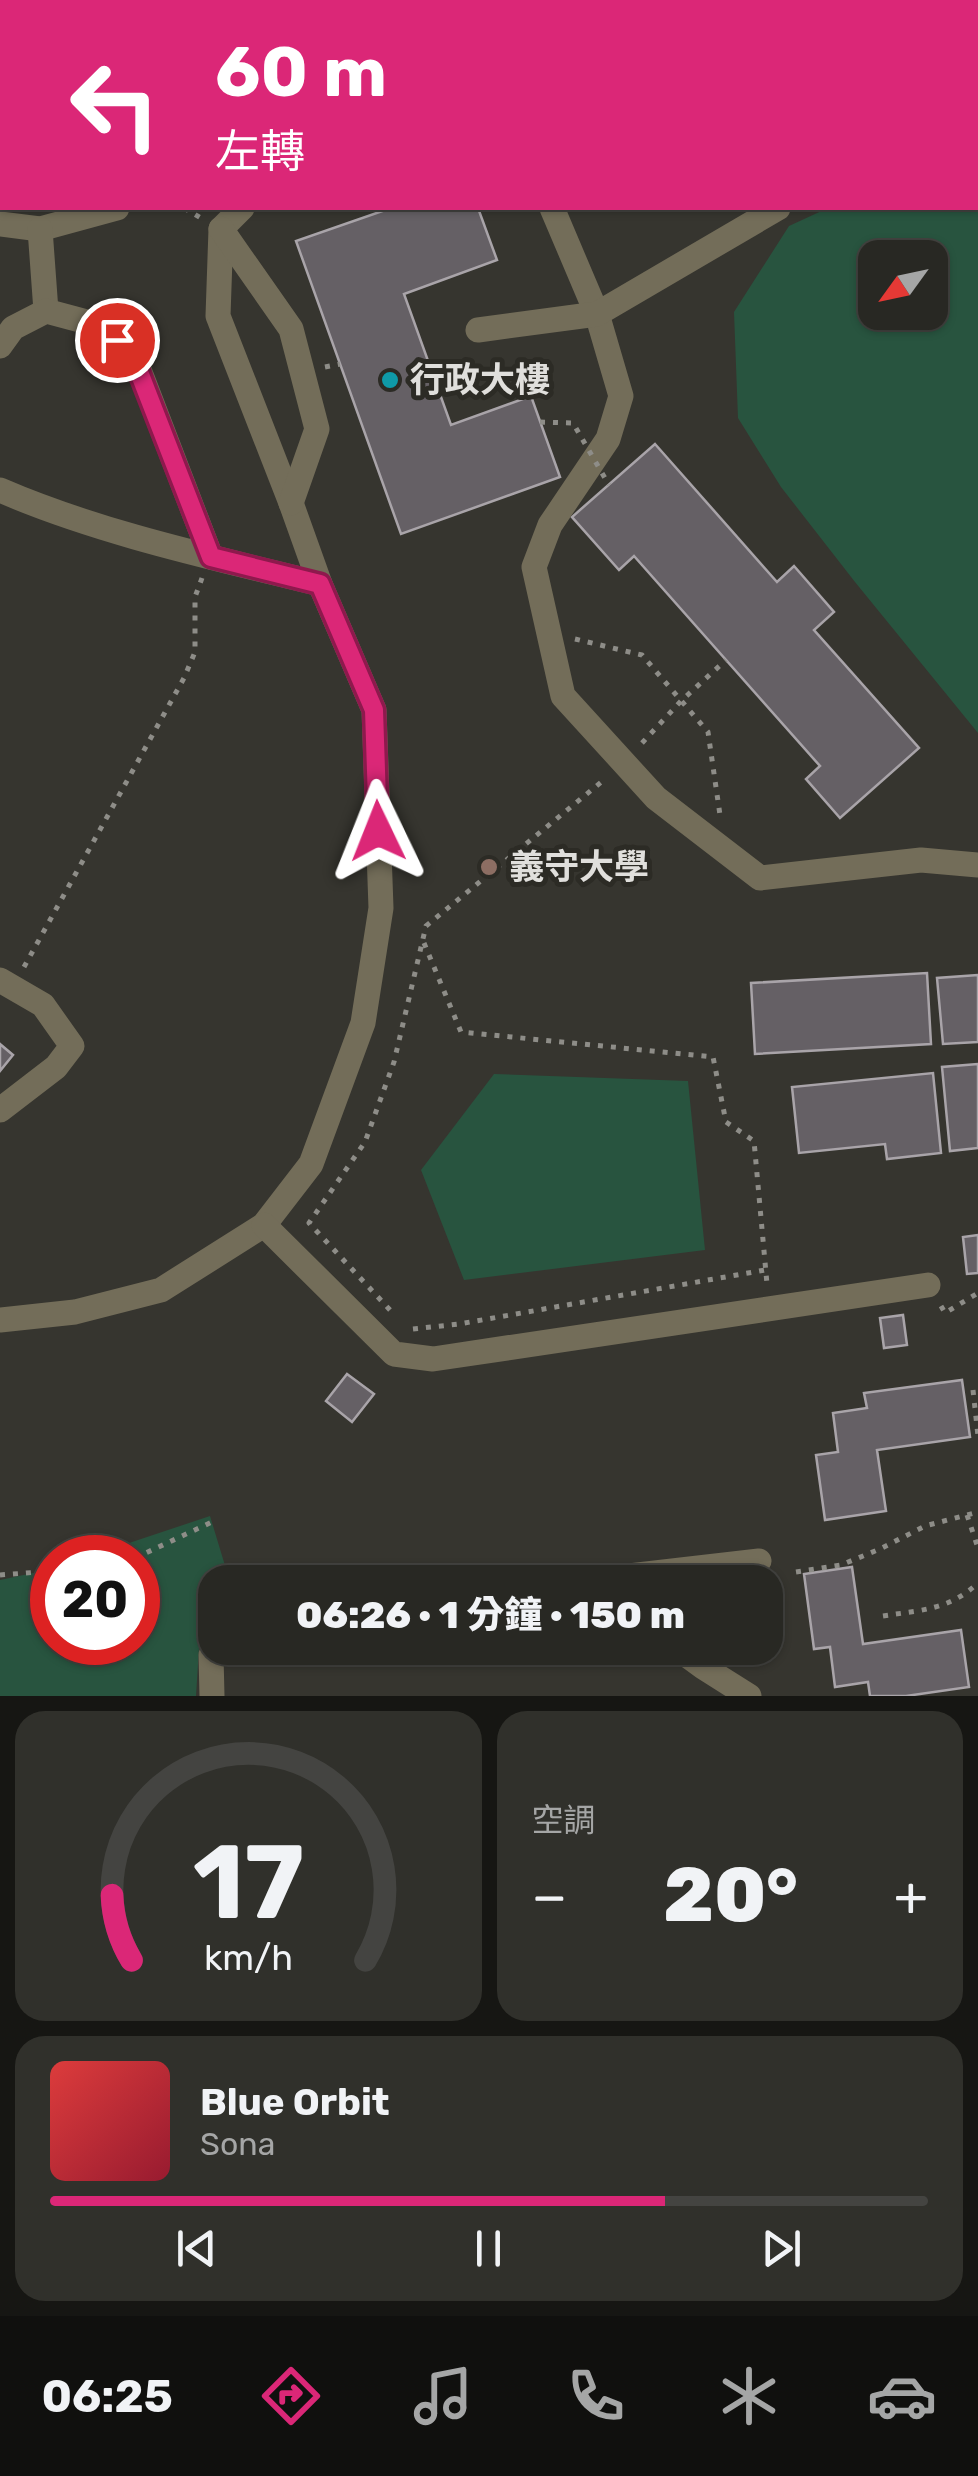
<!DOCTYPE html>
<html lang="zh-TW">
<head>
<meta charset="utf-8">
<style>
  body { margin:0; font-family:Rubik,"Noto Sans TC",sans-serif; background:#30302b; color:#f1f3f6; height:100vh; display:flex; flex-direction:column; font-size:38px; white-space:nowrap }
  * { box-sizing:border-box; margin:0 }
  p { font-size:32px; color:#a5a6a6 }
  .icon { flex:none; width:55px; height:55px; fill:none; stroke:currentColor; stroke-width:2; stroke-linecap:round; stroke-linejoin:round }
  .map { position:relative; height:1696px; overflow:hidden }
  .details { display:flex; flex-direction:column; gap:15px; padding:15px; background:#161613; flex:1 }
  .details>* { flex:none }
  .banner { position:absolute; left:0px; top:0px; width:980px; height:210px; box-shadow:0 2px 8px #0004,0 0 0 2px #444441; background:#db2777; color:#fff; overflow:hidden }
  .needle { width:65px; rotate:237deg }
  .buttons { position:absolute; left:858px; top:240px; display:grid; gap:20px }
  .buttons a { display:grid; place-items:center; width:90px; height:90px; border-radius:20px; background:#282823; box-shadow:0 2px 8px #0004,0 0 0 2px #444441; font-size:50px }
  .speed { position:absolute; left:30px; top:1535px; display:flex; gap:20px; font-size:50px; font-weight:700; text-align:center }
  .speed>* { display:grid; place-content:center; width:130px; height:130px; border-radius:50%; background:#282823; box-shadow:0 2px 8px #0004,0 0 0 2px #444441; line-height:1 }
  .speed .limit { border:15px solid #d22; background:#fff; color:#111 }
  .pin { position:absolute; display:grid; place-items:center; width:85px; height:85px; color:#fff; margin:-42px; border:5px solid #fff; border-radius:50%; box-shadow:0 2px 10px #0007 }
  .me { position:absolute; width:110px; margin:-55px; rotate:358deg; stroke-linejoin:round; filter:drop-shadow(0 0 8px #0008) }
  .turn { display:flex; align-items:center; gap:35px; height:210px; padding:0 50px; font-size:45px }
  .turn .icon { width:130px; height:130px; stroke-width:2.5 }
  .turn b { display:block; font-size:70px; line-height:85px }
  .big { font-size:75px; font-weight:800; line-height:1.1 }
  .details .widget { flex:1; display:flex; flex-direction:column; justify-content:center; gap:15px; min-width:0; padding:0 35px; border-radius:30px; background:#30302b }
  .details .dial { align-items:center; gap:0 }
  .dial svg { height:260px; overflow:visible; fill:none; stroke:#444441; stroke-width:7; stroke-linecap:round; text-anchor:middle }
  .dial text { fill:#f1f3f6; stroke:none }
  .song { display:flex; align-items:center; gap:30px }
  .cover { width:120px; height:120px; border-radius:15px; background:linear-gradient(135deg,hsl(0 70% 55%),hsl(350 70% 35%)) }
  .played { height:10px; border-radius:5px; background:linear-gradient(90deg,#db2777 70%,#444441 70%) }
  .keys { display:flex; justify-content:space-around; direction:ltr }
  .heat { display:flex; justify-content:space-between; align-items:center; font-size:55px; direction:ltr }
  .details .tiles { flex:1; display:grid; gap:15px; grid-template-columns:1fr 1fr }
  .widget:last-child { grid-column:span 2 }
  .trip { position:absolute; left:198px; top:1565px; width:585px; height:100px; border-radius:30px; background:#282823; box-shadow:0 2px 8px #0004,0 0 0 2px #444441; font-weight:800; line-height:100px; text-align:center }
  .menu { display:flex; height:160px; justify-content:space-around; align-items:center; background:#10100e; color:#a5a6a6 }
  .menu .icon { width:70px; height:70px }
  .menu .selected { color:#db2777 }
  .menu b { font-size:45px; color:#f1f3f6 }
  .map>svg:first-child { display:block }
  .green { fill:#28543f; fill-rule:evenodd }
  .building { fill:#656065; stroke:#a9a4a9; stroke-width:2.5 }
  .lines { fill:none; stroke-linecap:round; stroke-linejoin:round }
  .path { stroke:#8e8d88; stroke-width:5; stroke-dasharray:5 8; stroke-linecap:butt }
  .minor { stroke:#736d59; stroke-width:25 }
  .path-bridge { stroke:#8e8d88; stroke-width:5; stroke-dasharray:5 8; stroke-linecap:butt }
  .route-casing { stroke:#8e194d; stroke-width:25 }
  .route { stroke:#db2777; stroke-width:18 }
  .culture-dot { fill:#0f9aa8; stroke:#2c2b25; stroke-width:4 }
  .education-dot { fill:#8d6e63; stroke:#2c2b25; stroke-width:4 }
  .labels { text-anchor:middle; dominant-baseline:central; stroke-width:10; stroke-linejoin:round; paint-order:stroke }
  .poi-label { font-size:35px; font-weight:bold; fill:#e0dfdc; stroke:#2c2b25; text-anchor:start }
</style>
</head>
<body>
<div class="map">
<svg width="978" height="1696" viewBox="0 0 978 1696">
  <rect width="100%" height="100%" fill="#36352f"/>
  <g class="green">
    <polygon points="672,0 978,0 978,125 978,2 672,2"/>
    <path d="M978 181V733L855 582 781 487 738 418 734 312 789 226 828 208H978ZM875 258H930V312H875Z"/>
    <polygon points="494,1074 688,1081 705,1250 464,1280 421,1170"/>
    <polygon points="210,1516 230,1582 215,1582 215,1616 200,1633 196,1696 0,1696 0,1580 52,1569 52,1642 138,1642 138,1558 87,1557"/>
  </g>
  <g class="building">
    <polygon points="0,0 169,0 169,2 2,2 2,59 0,59"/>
    <polygon points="434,0 593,0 596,2 438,2"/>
    <polygon points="391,208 478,208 497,260 404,294 451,425 531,396 560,477 401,534 296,241"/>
    <polygon points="655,444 777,582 794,566 834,612 814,630 919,748 840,818 806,779 820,766 634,556 619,570 572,517"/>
    <polygon points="927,973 931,1044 755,1054 751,983"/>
    <polygon points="978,975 978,1042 943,1044 937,978"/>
    <polygon points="0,1044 13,1055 0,1071"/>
    <polygon points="978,1064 978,1148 950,1151 942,1067"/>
    <polygon points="933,1073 941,1153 887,1159 885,1144 799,1153 792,1087"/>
    <polygon points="978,1235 978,1273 967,1274 963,1237"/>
    <polygon points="903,1315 907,1345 884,1348 880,1318"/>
    <polygon points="347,1374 374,1394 352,1422 326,1401"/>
    <polygon points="962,1380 970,1437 877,1450 886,1511 825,1520 816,1455 838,1452 833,1413 867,1408 864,1393"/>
    <polygon points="852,1567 863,1644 961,1630 969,1687 906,1696 870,1696 868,1682 835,1687 830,1647 814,1649 804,1574"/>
  </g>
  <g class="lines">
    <g class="path">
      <polyline points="184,208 201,218"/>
      <polyline points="325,367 340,364"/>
      <polyline points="575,639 642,655 708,732 720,815"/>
      <polyline points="642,743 681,701 726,660"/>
      <polyline points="424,943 461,1032 713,1057 726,1122 754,1141 767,1284"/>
      <polyline points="24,967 184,678 195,652 195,597 202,578"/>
      <polyline points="941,1306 945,1313 978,1293"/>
      <polyline points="390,1310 309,1223 365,1142 394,1062 426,926 605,779"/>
      <polyline points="413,1329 459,1324 765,1270"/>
      <polyline points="973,1390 978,1436"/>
      <polyline points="967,1515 978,1548"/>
      <polyline points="135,1558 212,1522"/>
      <polyline points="796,1572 841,1565 880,1549 925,1526 978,1512"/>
      <polyline points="0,1575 52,1571"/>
      <path d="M883 1616C921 1610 949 1610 978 1583"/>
    </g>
    <g class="minor">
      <polyline points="400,0 404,2"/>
      <polyline points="203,2 204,0"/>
      <polyline points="324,2 325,0"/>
      <polyline points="0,76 2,75"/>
      <polyline points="242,208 221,229 218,316 291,503 320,584"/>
      <polyline points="552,208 597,314 621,396 608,439 550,525 534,567 563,696 656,798 760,878 921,860 978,865"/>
      <polyline points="0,224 40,229 117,208"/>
      <polyline points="40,229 46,311"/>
      <polyline points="221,229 291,329 317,429 291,503"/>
      <polyline points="478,330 597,314 778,208"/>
      <polyline points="0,346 13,328 46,311 102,326 133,354 211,557"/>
      <path d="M0 490C99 533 215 558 320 584L374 710 381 908 363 1023 311 1164 264 1225 161 1290 75 1312 0 1320"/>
      <polyline points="0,980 43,1005 72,1046 56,1067 0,1110"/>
      <polyline points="264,1225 394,1354 433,1359 928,1285"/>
      <polyline points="577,1582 759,1561"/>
      <polyline points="677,1648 703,1667 749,1696"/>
      <polyline points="212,1696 211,1655 221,1648"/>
    </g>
    <polyline class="path-bridge" points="540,422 573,423 609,485"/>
  </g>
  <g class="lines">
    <defs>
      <polyline id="route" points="117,340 132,354 211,557 320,584 374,710 378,831"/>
    </defs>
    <use href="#route" class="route-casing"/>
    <use href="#route" class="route"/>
  </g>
  <circle class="culture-dot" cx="390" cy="380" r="10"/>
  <circle class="education-dot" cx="489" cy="867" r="10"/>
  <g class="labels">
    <g class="poi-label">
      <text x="410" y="380">行政大樓</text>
      <text x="509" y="867">義守大學</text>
    </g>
  </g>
</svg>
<div class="buttons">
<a><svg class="needle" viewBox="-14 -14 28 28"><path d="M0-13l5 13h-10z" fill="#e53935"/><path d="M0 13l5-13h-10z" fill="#a5a6a6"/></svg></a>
</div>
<div class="speed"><div class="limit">20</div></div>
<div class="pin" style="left:117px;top:340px;background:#d93025"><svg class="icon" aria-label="arrive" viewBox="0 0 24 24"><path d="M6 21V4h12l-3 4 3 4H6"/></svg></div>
<svg class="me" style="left:378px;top:831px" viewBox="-20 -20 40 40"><path d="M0-17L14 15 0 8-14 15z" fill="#db2777" stroke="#fff" stroke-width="4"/></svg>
<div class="trip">06:26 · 1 分鐘 · 150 m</div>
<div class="banner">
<div class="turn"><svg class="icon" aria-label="left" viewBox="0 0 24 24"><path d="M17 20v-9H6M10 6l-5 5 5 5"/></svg><div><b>60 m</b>左轉</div></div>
</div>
</div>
<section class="details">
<div class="tiles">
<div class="widget dial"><svg viewBox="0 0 100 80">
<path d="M14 69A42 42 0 1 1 86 69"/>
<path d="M14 69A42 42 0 0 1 8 49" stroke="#db2777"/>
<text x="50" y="56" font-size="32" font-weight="700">17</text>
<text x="50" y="72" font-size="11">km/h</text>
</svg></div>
<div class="widget"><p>空調</p>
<div class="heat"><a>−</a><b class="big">20°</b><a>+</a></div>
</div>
<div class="widget">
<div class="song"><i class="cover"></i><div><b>Blue Orbit</b><p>Sona</p></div></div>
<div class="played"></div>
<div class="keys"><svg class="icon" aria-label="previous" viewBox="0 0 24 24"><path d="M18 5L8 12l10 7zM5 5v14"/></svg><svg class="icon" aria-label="pause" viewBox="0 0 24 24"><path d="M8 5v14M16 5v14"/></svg><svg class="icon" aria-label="next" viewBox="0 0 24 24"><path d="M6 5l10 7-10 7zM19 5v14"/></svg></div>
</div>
</div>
</section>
<nav class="menu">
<b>06:25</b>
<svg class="icon selected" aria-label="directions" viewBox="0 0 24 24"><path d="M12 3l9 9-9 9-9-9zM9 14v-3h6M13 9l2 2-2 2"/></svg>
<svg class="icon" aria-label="music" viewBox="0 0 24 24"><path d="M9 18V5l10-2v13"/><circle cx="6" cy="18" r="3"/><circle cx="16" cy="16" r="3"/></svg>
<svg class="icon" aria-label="phone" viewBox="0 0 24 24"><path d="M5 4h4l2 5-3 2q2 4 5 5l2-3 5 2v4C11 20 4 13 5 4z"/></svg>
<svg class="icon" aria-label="climate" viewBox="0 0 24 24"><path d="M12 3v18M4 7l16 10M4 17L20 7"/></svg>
<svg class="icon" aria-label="car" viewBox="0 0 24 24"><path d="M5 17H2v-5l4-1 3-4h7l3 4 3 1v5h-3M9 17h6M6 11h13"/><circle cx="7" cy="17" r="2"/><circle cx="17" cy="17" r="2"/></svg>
</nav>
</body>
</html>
